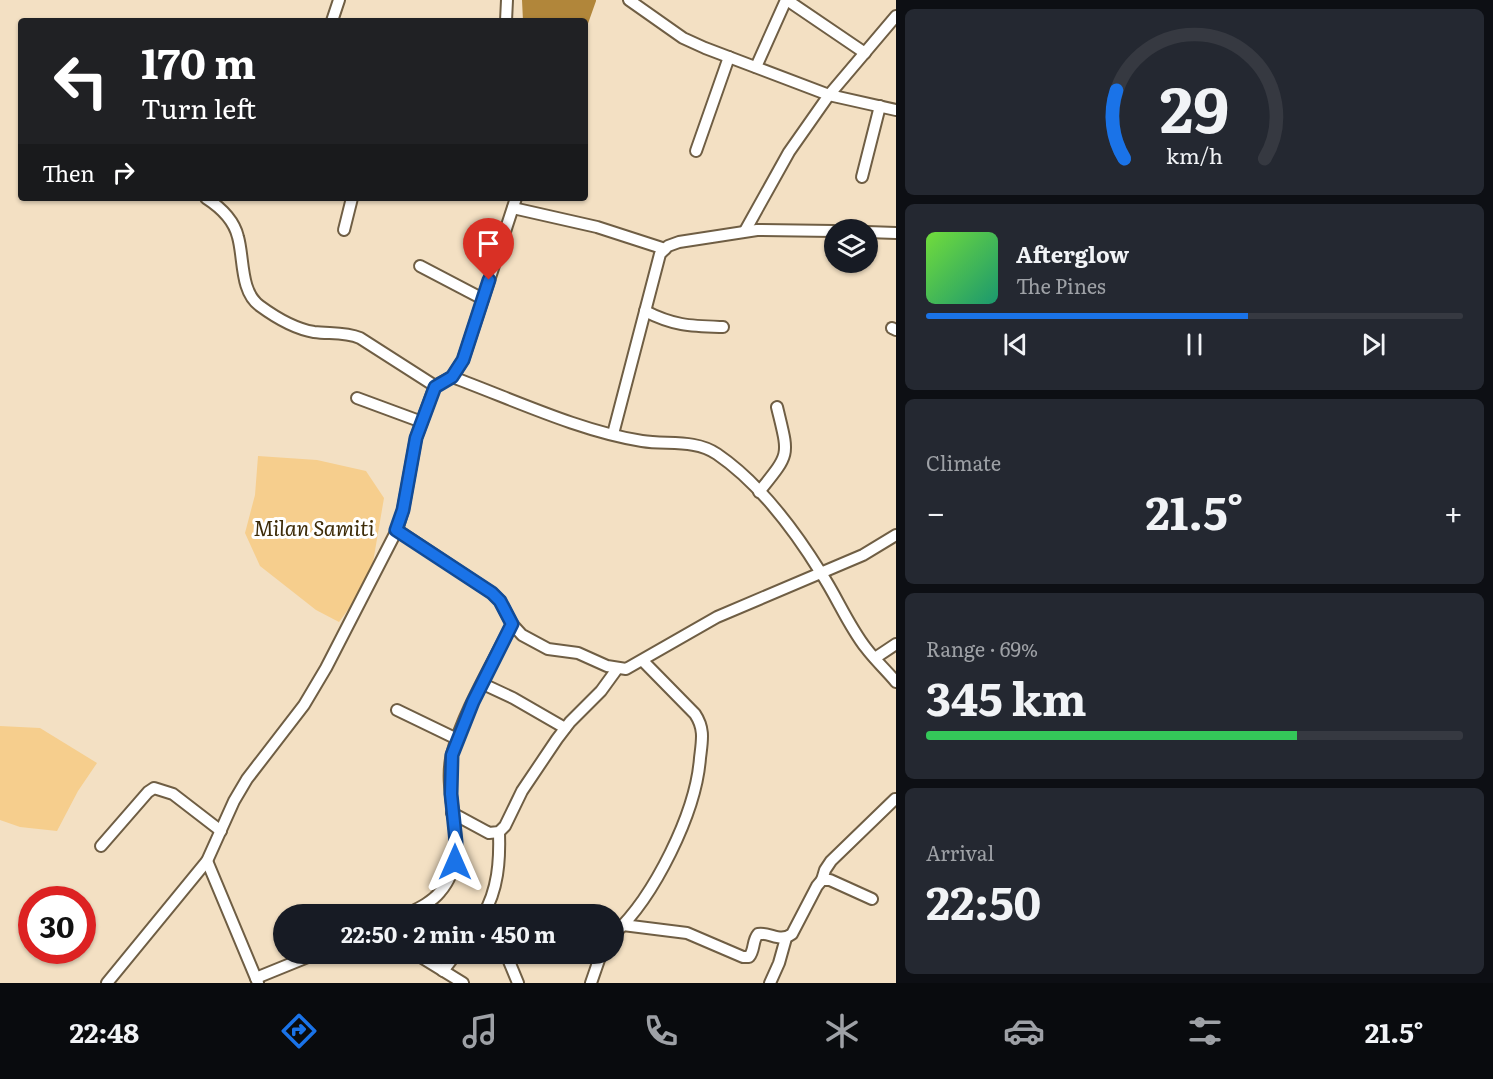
<!DOCTYPE html>
<html lang="en">
<head>
<meta charset="utf-8">
<style>
  body { margin:0; font-family:Literata,serif; background:#242831; color:#f1f3f6; height:100vh; display:flex; flex-direction:column; font-size:22px; white-space:nowrap }
  * { box-sizing:border-box; margin:0 }
  p { font-size:20px; color:#9ea1a6 }
  .icon { flex:none; width:33px; height:33px; fill:none; stroke:currentColor; stroke-width:2; stroke-linecap:round; stroke-linejoin:round }
  .map { position:relative; flex:1; overflow:hidden }
  .details { display:flex; flex-direction:column; gap:9px; padding:9px; background:#0d0f14; width:597px }
  .details>* { flex:none }
  .top-card { position:absolute; left:18px; top:18px; width:570px; height:183px; border-radius:6px; box-shadow:0 2px 4px #0004; background:#202124; color:#fff; overflow:hidden }
  .fabs { position:absolute; left:824px; top:219px; display:grid; gap:12px }
  .fabs a { display:grid; place-items:center; width:54px; height:54px; border-radius:50%; background:#171b24; box-shadow:0 2px 4px #0004; font-size:30px }
  .speed { position:absolute; left:18px; top:886px; display:flex; gap:12px; font-size:30px; font-weight:700; text-align:center }
  .speed>* { display:grid; place-content:center; width:78px; height:78px; border-radius:50%; background:#171b24; box-shadow:0 2px 4px #0004; line-height:1 }
  .speed .limit { border:9px solid #d22; background:#fff; color:#111 }
  .pin { position:absolute; display:grid; place-items:center; width:51px; height:51px; color:#fff; margin:-62px -26px; border-radius:50% 50% 50% 0; rotate:-45deg; box-shadow:0 0 6px #0007 }
  .pin .icon { rotate:45deg }
  .me { position:absolute; width:66px; margin:-33px; rotate:0deg; stroke-linejoin:round; filter:drop-shadow(0 0 4px #0008) }
  .turn { display:flex; align-items:center; gap:21px; height:126px; padding:0 24px; font-size:27px }
  .turn .icon { width:78px; height:78px; stroke-width:2.5 }
  .turn b { display:block; font-size:42px; line-height:51px }
  .then { display:flex; align-items:center; height:57px; padding:0 24px; background:#0003; gap:12px; font-size:22px }
  .big { font-size:45px; font-weight:700; line-height:1.1 }
  .details .card { flex:1; display:flex; flex-direction:column; justify-content:center; gap:9px; min-width:0; padding:0 21px; border-radius:9px; background:#242831 }
  .details .dial { align-items:center; gap:0 }
  .dial svg { height:156px; overflow:visible; fill:none; stroke:#363941; stroke-width:7; stroke-linecap:round; text-anchor:middle }
  .dial text { fill:#f1f3f6; stroke:none }
  .song { display:flex; align-items:center; gap:18px }
  .cover { width:72px; height:72px; border-radius:9px; background:linear-gradient(135deg,hsl(100 70% 55%),hsl(160 70% 35%)) }
  .played { height:6px; border-radius:3px; background:linear-gradient(90deg,#1a73e8 60%,#363941 60%) }
  .keys { display:flex; justify-content:space-around; direction:ltr }
  .heat { display:flex; justify-content:space-between; align-items:center; font-size:33px; direction:ltr }
  .charge { height:9px; border-radius:4px; background:linear-gradient(90deg,#34c759 69%,#363941 0) }
  .trip { position:absolute; left:273px; top:904px; width:351px; height:60px; border-radius:30px; background:#171b24; box-shadow:0 2px 4px #0004; font-weight:700; line-height:60px; text-align:center }
  .dock { display:flex; height:96px; justify-content:space-around; align-items:center; background:#090b0e; color:#9ea1a6 }
  .dock .icon { width:42px; height:42px }
  .dock .active { color:#1a73e8 }
  .dock b { font-size:27px; color:#f1f3f6 }
  main { display:flex; flex:1; min-height:0 }
  .map>svg:first-child { display:block }
  .green { fill:#f6ce8d }
  .water { fill:#b1863a }
  .lines { fill:none; stroke-linecap:round; stroke-linejoin:round }
  .minor-casing { stroke:#6f5e44; stroke-width:14 }
  .minor { stroke:#fff; stroke-width:10 }
  .route-casing { stroke:#114b97; stroke-width:15 }
  .route { stroke:#1a73e8; stroke-width:10 }
  .labels { text-anchor:middle; dominant-baseline:central; stroke-width:6; stroke-linejoin:round; paint-order:stroke }
  .park-label { font-size:21px; font-style:italic; fill:#3d2b08; stroke:#fff }
</style>
</head>
<body>
<main>
<div class="map">
<svg width="896" height="983" viewBox="0 0 896 983">
  <rect width="100%" height="100%" fill="#f3e0c3"/>
  <g class="green">
    <polygon points="258,456 317,460 366,471 384,498 370,580 339,622 316,610 260,566 245,533 255,495"/>
    <polygon points="0,726 40,728 97,763 78,791 57,831 20,827 0,820"/>
  </g>
  <polygon class="water" points="522,0 596,0 596,1 585,32 585,21 523,21"/>
  <g class="lines">
    <defs>
      <g id="minor">
        <polyline points="629,0 683,38 705,48 829,95 896,110"/>
        <polyline points="787,0 865,53"/>
        <polyline points="332,21 339,0"/>
        <polyline points="506,21 507,0"/>
        <polyline points="756,67 786,0"/>
        <polyline points="696,151 729,57"/>
        <polyline points="862,177 880,106"/>
        <path d="M206 198C220 207 234 220 238 237 244 258 240 292 260 306 275 317 296 329 314 332 330 334 345 332 360 338L435 386"/>
        <polyline points="513,208 597,227 665,249"/>
        <polyline points="344,230 352,198"/>
        <polyline points="745,231 789,152 829,95 896,16"/>
        <polyline points="867,232 896,233"/>
        <polyline points="420,266 483,299"/>
        <path d="M645 311C674 326 691 326 723 327"/>
        <polyline points="892,328 896,330"/>
        <path d="M452 377C512 399 579 431 642 441 667 445 695 439 717 454 758 482 795 531 821 573 837 597 848 625 866 648 875 660 886 670 896 682"/>
        <polyline points="357,398 422,422"/>
        <polyline points="613,434 660,254 668,246 679,242 757,230 834,231"/>
        <path d="M759 492C791 452 789 457 777 407"/>
        <polyline points="397,530 492,593 500,601 512,624 522,635 548,649 578,653 607,666 626,669 717,617 863,555 896,535"/>
        <polyline points="875,658 896,644"/>
        <polyline points="483,684 513,698 565,728"/>
        <polyline points="397,710 457,739"/>
        <polyline points="452,813 489,833 499,832 505,826 522,791 557,739 570,722 601,691 617,669"/>
        <polyline points="101,846 148,792 154,788 173,794 221,831"/>
        <polyline points="207,861 258,983"/>
        <polyline points="822,880 825,870 831,861 895,799"/>
        <path d="M405 915C417 909 431 903 440 892 474 853 441 799 452 754 464 710 492 665 512 624"/>
        <path d="M483 915C498 890 500 861 499 832"/>
        <path d="M623 925 687 933 743 957H749C755 950 752 941 758 934 771 932 779 943 792 934L817 886 822 880H830L872 899"/>
        <path d="M614 934C654 897 696 813 700 758 702 741 705 729 695 714L643 661"/>
        <polyline points="416,954 463,983"/>
        <polyline points="506,954 518,983"/>
        <polyline points="443,971 456,954"/>
        <polyline points="256,978 315,954"/>
        <polyline points="107,983 207,861 234,801 247,779 304,705 326,668 397,530 403,510 416,438 435,386 452,377 463,360 516,198"/>
        <polyline points="591,983 601,954"/>
        <polyline points="770,983 779,963 786,938"/>
      </g>
    </defs>
    <use href="#minor" class="minor-casing"/>
    <use href="#minor" class="minor"/>
  </g>
  <g class="lines">
    <defs>
      <polyline id="route" points="455,862 456,842 451,794 452,755 473,702 512,624 500,601 492,593 396,530 403,510 416,438 435,387 452,377 463,360 489,280"/>
    </defs>
    <use href="#route" class="route-casing"/>
    <use href="#route" class="route"/>
  </g>
  <g class="labels">
    <g class="park-label">
      <text x="314" y="526">Milan Samiti</text>
    </g>
  </g>
</svg>
<div class="fabs">
<a><svg class="icon" aria-label="layers" viewBox="0 0 24 24"><path d="M12 4l9 5-9 5-9-5zM3 14l9 5 9-5"/></svg></a>
</div>
<div class="speed"><div class="limit">30</div></div>
<div class="pin" style="left:489px;top:280px;background:#d93025"><svg class="icon" aria-label="arrive" viewBox="0 0 24 24"><path d="M6 21V4h12l-3 4 3 4H6"/></svg></div>
<svg class="me" style="left:455px;top:862px" viewBox="-20 -20 40 40"><path d="M0-17L14 15 0 8-14 15z" fill="#1a73e8" stroke="#fff" stroke-width="4"/></svg>
<div class="trip">22:50 · 2 min · 450 m</div>
<div class="top-card">
<div class="turn"><svg class="icon" aria-label="left" viewBox="0 0 24 24"><path d="M17 20v-9H6M10 6l-5 5 5 5"/></svg><div><b>170 m</b>Turn left</div></div>
<div class="then">Then<svg class="icon" aria-label="right" viewBox="0 0 24 24"><path d="M7 20v-9h11M14 6l5 5-5 5"/></svg></div>
</div>
</div>
<section class="details">
<div class="card dial"><svg viewBox="0 0 100 80">
<path d="M14 69A42 42 0 1 1 86 69"/>
<path d="M14 69A42 42 0 0 1 10 34" stroke="#1a73e8"/>
<text x="50" y="56" font-size="32" font-weight="700">29</text>
<text x="50" y="72" font-size="11">km/h</text>
</svg></div>
<div class="card">
<div class="song"><i class="cover"></i><div><b>Afterglow</b><p>The Pines</p></div></div>
<div class="played"></div>
<div class="keys"><svg class="icon" aria-label="previous" viewBox="0 0 24 24"><path d="M18 5L8 12l10 7zM5 5v14"/></svg><svg class="icon" aria-label="pause" viewBox="0 0 24 24"><path d="M8 5v14M16 5v14"/></svg><svg class="icon" aria-label="next" viewBox="0 0 24 24"><path d="M6 5l10 7-10 7zM19 5v14"/></svg></div>
</div>
<div class="card"><p>Climate</p>
<div class="heat"><a>−</a><b class="big">21.5°</b><a>+</a></div>
</div>
<div class="card"><p>Range · 69%</p><b class="big">345 km</b><div class="charge"></div></div>
<div class="card"><p>Arrival</p><b class="big">22:50</b></div>
</section>
</main>
<nav class="dock">
<b>22:48</b>
<svg class="icon active" aria-label="directions" viewBox="0 0 24 24"><path d="M12 3l9 9-9 9-9-9zM9 14v-3h6M13 9l2 2-2 2"/></svg>
<svg class="icon" aria-label="music" viewBox="0 0 24 24"><path d="M9 18V5l10-2v13"/><circle cx="6" cy="18" r="3"/><circle cx="16" cy="16" r="3"/></svg>
<svg class="icon" aria-label="phone" viewBox="0 0 24 24"><path d="M5 4h4l2 5-3 2q2 4 5 5l2-3 5 2v4C11 20 4 13 5 4z"/></svg>
<svg class="icon" aria-label="climate" viewBox="0 0 24 24"><path d="M12 3v18M4 7l16 10M4 17L20 7"/></svg>
<svg class="icon" aria-label="car" viewBox="0 0 24 24"><path d="M5 17H2v-5l4-1 3-4h7l3 4 3 1v5h-3M9 17h6M6 11h13"/><circle cx="7" cy="17" r="2"/><circle cx="17" cy="17" r="2"/></svg>
<svg class="icon" aria-label="filters" viewBox="0 0 24 24"><path d="M4 7h16M4 17h16"/><circle cx="9" cy="7" r="2"/><circle cx="15" cy="17" r="2"/></svg>
<b>21.5°</b>
</nav>
</body>
</html>
